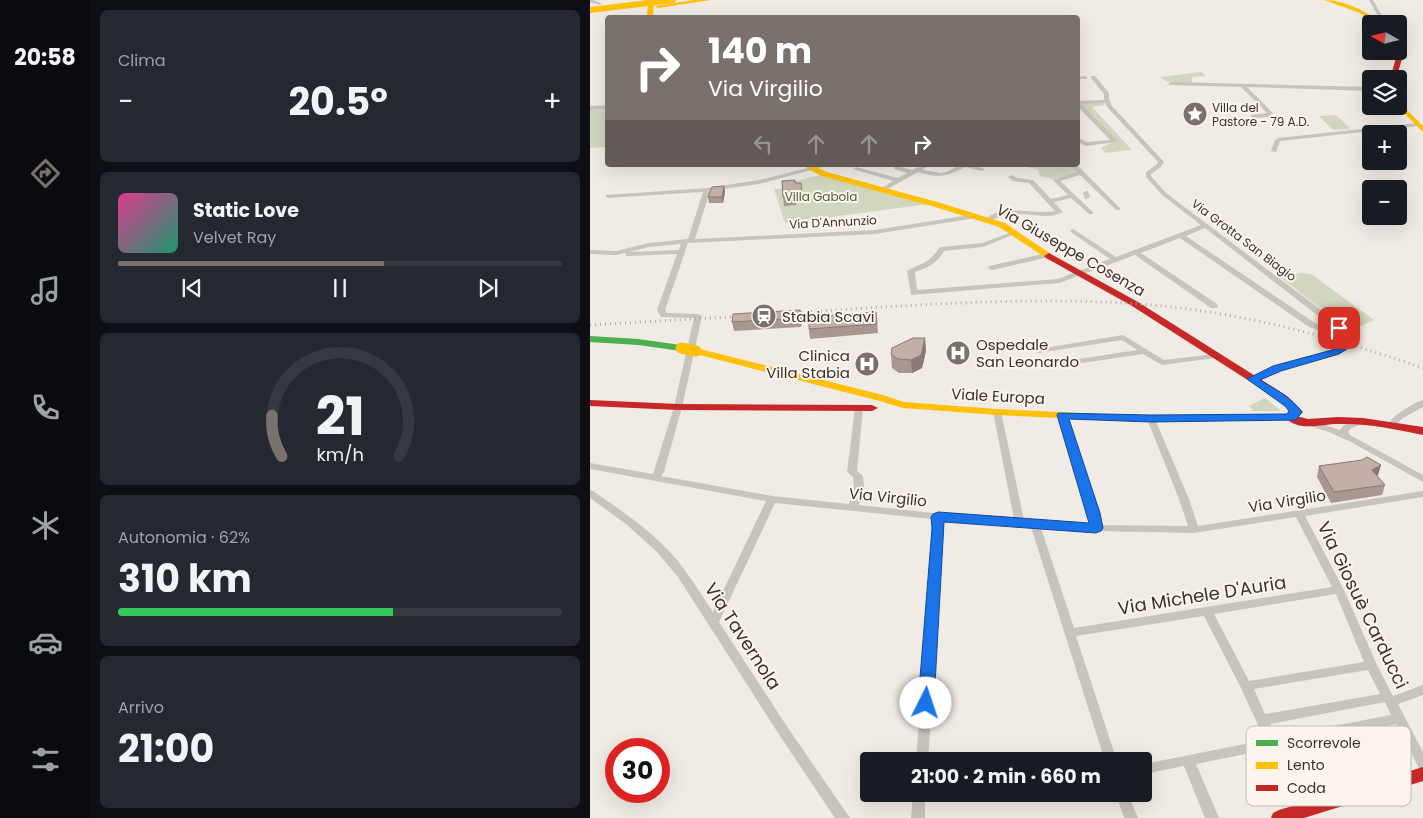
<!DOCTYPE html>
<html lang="it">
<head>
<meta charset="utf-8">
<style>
  body { margin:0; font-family:Poppins,sans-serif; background:#242831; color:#f1f3f6; height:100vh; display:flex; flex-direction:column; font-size:19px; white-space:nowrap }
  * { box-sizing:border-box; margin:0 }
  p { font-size:16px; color:#9ea1a6 }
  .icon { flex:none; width:28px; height:28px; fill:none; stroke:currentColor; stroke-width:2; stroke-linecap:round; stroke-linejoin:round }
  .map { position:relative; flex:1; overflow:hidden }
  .sheet { display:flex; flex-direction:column; gap:10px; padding:10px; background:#0d0f14; width:500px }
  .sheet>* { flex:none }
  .guide { position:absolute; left:15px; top:15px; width:475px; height:152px; border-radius:5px; box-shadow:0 5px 20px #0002; background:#7a716c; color:#fff; overflow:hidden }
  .needle { width:32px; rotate:278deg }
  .buttons { position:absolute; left:772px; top:15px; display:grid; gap:10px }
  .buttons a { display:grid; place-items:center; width:45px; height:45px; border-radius:5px; background:#171b24; box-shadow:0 5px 20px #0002; font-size:25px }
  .speed { position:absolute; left:15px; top:738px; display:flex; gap:10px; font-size:25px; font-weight:700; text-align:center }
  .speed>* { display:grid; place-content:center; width:65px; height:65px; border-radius:50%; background:#171b24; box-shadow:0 5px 20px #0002; line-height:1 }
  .speed .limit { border:8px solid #d22; background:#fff; color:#111 }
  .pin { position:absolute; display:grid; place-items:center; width:42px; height:42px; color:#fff; margin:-21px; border-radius:10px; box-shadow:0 2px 8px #0006 }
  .me { position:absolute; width:55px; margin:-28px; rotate:4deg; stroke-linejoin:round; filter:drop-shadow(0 0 4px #0008) }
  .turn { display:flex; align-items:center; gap:18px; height:105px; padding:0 20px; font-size:22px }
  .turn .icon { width:65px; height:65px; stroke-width:2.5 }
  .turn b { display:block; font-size:35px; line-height:42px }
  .lanes { display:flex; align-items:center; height:48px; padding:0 20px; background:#0003; justify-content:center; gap:25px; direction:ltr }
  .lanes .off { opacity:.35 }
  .big { font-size:38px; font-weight:700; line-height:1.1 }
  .sheet .tile { flex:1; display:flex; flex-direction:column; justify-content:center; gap:8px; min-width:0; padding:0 18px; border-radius:8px; background:#242831 }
  .sheet .dial { align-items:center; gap:0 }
  .dial svg { height:130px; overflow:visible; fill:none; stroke:#363941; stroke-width:7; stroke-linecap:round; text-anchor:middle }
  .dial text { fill:#f1f3f6; stroke:none }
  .song { display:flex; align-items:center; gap:15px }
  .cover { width:60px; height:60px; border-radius:8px; background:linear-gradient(135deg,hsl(330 70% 55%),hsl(160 70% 35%)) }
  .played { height:5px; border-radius:2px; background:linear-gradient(90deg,#7a716c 60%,#363941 60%) }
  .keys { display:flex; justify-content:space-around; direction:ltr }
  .heat { display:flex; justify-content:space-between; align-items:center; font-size:28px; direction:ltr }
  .charge { height:8px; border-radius:4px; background:linear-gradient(90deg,#34c759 62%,#363941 0) }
  .trip { position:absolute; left:270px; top:752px; width:292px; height:50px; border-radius:5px; background:#171b24; box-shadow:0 5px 20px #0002; font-weight:700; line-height:50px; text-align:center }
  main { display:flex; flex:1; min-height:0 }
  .tab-bar { display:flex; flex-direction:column; width:90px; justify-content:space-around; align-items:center; background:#090b0e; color:#9ea1a6 }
  .tab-bar .icon { width:35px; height:35px }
  .tab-bar .on { color:#7a716c }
  .tab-bar b { font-size:22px; color:#f1f3f6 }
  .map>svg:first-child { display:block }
  .green { fill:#d1d6bf }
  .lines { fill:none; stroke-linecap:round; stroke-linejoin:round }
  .street-tunnel { stroke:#ccc6c0; stroke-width:7; stroke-dasharray:7 3; stroke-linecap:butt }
  .street { fill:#c9c3be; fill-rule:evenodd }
  .fast { fill:#4caf50; fill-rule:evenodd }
  .slow { fill:#ffc107; fill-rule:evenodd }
  .jam { fill:#c62828; fill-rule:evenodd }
  .rail { stroke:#b1aca8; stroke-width:3; stroke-dasharray:1 4; stroke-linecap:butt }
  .slow-bridge-far1 { stroke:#ffc107; stroke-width:6 }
  .slow-bridge { stroke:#ffc107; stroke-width:11 }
  .wall { fill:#a89690 }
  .shaded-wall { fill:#887a75 }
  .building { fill:#c3afa7; stroke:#887a75 }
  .route { fill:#1a73e8; stroke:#114b97 }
  .labels { text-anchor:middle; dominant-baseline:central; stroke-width:4; stroke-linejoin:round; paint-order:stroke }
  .far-poi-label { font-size:12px; fill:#3b302b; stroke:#fbf5ee; text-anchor:start }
  .far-park-label { font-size:12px; fill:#4a5a2e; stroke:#fbf5ee }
  .far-street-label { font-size:12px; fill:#3b302b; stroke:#fbf5ee }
  .street-label { font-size:15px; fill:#3b302b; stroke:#fbf5ee }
  .poi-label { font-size:15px; fill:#3b302b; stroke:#fbf5ee; text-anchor:start }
  .near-street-label { font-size:18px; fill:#3b302b; stroke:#fbf5ee }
  .key { fill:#fbf5ee; stroke:#c1bab4; stroke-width:1 }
  .key-label { font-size:14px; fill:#3b302b }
</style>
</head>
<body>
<main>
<nav class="tab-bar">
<b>20:58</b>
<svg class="icon on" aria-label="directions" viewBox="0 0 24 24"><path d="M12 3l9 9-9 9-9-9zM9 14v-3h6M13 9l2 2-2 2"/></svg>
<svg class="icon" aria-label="music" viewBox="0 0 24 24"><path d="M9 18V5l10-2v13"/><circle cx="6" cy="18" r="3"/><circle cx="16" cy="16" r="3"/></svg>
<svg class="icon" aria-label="phone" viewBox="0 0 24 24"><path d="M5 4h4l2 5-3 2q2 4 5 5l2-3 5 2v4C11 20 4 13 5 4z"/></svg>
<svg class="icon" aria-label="climate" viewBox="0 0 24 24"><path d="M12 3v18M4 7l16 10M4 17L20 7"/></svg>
<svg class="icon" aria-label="car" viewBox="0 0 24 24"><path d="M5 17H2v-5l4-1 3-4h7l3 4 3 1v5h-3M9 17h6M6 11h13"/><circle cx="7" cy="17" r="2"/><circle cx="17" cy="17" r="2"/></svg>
<svg class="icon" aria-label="filters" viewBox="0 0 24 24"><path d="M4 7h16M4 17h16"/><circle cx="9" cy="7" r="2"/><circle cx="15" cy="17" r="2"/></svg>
</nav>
<section class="sheet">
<div class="tile"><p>Clima</p>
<div class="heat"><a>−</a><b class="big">20.5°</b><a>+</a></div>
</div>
<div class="tile">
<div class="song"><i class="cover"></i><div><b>Static Love</b><p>Velvet Ray</p></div></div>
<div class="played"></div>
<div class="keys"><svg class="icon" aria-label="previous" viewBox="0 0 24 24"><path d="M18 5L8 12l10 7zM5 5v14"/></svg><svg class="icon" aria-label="pause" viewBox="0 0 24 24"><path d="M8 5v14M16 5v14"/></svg><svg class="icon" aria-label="next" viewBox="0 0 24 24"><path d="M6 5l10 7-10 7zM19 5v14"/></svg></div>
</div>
<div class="tile dial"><svg viewBox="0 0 100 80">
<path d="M14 69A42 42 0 1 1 86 69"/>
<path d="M14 69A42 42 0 0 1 8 44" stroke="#7a716c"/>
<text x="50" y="56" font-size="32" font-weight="700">21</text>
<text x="50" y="72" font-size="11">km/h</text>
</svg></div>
<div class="tile"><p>Autonomia · 62%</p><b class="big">310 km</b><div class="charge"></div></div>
<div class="tile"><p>Arrivo</p><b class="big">21:00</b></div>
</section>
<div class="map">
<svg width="833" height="818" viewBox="0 0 833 818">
  <rect width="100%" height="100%" fill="#f0ebe5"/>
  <g class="green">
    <path d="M611 72 616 76 602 77V82C592 86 578 84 570 77Z"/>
    <polygon points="511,101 515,105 502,107 542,150 515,153 511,148 525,141 488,104"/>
    <polygon points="17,109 17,147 0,148 0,110"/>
    <polygon points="746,115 761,129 743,130 729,116"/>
    <polygon points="422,165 484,165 491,173 466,180 450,176 448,169"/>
    <polygon points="234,174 339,204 195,223 184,189 206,188 206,181"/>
    <polygon points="710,273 721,274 784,320 758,332 753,327 769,318 761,313 743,318 691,278"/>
    <polygon points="675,398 691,411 663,411 659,406"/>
  </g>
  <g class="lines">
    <polyline class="street-tunnel" points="494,196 499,194"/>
    <g class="street">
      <polygon points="0,0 4,0 12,4 10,5 0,2"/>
      <polygon points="779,0 783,0 792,16 788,22 784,21 788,16"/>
      <polygon points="495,76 497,77 497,79 488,79 488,77"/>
      <path d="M501 76H505L519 93V99L522 106 574 162 571 167 561 174V176L576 193 747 322 760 339 757 348 748 354 690 370 665 381H659L658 379 659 377 684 366 742 350 750 345 752 339 750 337 719 327 590 238 551 253 627 304 628 306 627 308H621L545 255 469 283 321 295 317 271C332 262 338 265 349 248L351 247 392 243 422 232 424 231 427 233 393 247 354 251C347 263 338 268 325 272L327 290 468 279 520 259 481 232 480 231 483 229 526 257 611 225 572 195 556 177V172L566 165 568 162 518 108 515 103 491 104 527 140V142L496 146 488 142V138L497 142 520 140 488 107V101L514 100V94L501 78ZM615 228 741 326 744 330 725 323 596 236Z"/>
      <polygon points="581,82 781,87 781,91 657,87 683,113 678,117 663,118 661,117 661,115 677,113 651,87 579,85 578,84"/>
      <polygon points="18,105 18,109 0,110 0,106"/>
      <polygon points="827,123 829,124 829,126 690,141 686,152 681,151 685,140 688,138"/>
      <path d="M230 165H240L169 184 120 191 105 239 285 230 386 214 389 216 386 218 285 234 98 243 75 310 77 313 108 314 112 316 92 407 74 472 71 476 182 496 259 504 264 487 263 477 257 472 265 408 269 405 273 408 267 471 273 476 274 487 269 505 381 517 424 519 403 412 407 409 411 412 434 520 500 524 468 415 472 412 476 415 510 525 598 526 589 499 557 419 561 416 565 419 599 499 608 526 833 491V497L715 516 754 590 787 665 803 696 833 685V695L808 704 833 752V769L829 768 806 724 691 747 722 811 720 815 715 817 710 815 680 749 606 764 629 818H615L594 766 554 774V764L675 740 650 686 614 616 486 636 527 761H515L441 527 353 520 354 528 338 761H326L344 528 342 519 185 503 129 622 198 728 260 818H245L190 736 88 577 67 552 36 524 0 498V490L3 491C28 508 53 525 74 546 94 565 108 590 123 612L176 501 0 469V463L63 474 84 407 104 318 74 317H71L67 310 87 254 39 256H36V253L26 255 0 254V250L26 251 59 243 98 239 113 192 18 198 16 197V195L117 188 169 180ZM91 244 89 250 39 252 59 247ZM706 517 742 587 484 628 451 528 506 531 604 533ZM746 594 774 662 659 681 624 614ZM778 670 790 694 675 714 664 689ZM795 702 801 715 686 737 680 724Z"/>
      <path d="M304 165H311V167L322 170 332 165H339L332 170 351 173 359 171 369 165H383L395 169 392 171 375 167C358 177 346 178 328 172L292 192 289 190 290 189 303 181 263 169 266 167 308 178 317 173 304 169Z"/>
      <path d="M481 165H487L530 208V210H526L490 175 470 181 503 212V214H499L481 198 464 202 473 212C460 220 441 213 425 214 415 214 407 218 398 221L395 219C416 203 441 215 465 211L439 183 423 181 418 177 421 175 427 178 443 180 461 199 478 195 463 180 487 172Z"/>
      <polygon points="457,253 460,253 460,257 402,270 398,268 399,266"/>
      <polygon points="533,335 574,360 625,354 629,356 625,358 572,365 553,354 459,368 456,368 455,366 456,364 547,350 532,340 448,353 444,351 448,349"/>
      <path d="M833 400V407L813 418 805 426H799L798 424C806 413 820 405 833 400Z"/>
      <polygon points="771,418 775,421 774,423 760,429 758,432 760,435 833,475 833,482 761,442 739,432 717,425 716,423 720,420 750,430 754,425"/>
      <polygon points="323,794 335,794 335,818 321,818"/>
      <polygon points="526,794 538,794 548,818 534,818"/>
    </g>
    <g class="fast">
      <polygon points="0,336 48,339 91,345 96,348 91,351 48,345 0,342"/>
      <polygon points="702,415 708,418 706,420 551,422 545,419 551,416"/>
    </g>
    <g class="slow">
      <polygon points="58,0 64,0 63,18 57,18"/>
      <polygon points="104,0 121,0 68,8 65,6"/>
      <path d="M734 0C754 0 777 11 792 24H785L770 13Z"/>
      <polygon points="809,102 833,126 833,132 807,106 809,106"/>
      <polygon points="212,165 222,165 237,172 351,203 415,223 464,256 459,259 456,258 409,227 345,207 231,176"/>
      <polygon points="106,348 293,395 314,402 407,409 551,416 557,419 551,422 407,415 313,408 286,400 102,353 101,351"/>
    </g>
    <g class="jam">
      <polygon points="809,47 814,52 806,79 800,79"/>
      <polygon points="459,253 548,302 697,396 713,412 711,414 703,414 689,400 542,306 456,258 454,256"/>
      <polygon points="0,400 88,404 282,405 288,408 282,411 88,410 0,406"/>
      <path d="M702 415 718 419 748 417 773 418 833 427V435C805 429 777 423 748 424 732 424 708 432 696 418Z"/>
      <polygon points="833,767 833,781 714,818 681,818 683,813 689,810"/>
    </g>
    <g class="rail">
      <path d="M196 313C321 306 448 294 573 306 662 315 749 339 833 368"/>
      <polyline points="0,325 156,316"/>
    </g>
    <polyline class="slow-bridge-far1" points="0,10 83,0"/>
    <polyline class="slow-bridge" points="91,348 106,351"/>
  </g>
  <g class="wall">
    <polygon points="205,180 206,183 211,183 213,201 206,202 206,205 194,206 193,197"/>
    <polygon points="134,186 135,192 133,203 119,203 118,197"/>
    <polygon points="210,310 212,319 211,327 144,331 142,322"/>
    <polygon points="286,312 288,333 220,339 219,329"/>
    <polygon points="335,338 336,351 332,368 322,373 309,373 302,368 301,354"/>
    <polygon points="791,465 788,475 787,476 795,485 792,495 741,503 727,477 729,466"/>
  </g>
  <g class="shaded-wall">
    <polygon points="134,186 135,192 133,203 132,197"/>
    <polygon points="210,310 212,319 211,327 210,318"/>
    <polygon points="335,338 336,351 332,368 322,373 321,360"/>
    <polygon points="791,465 788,475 779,481 782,470"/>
  </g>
  <g class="building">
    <polygon points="205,180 205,183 211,183 212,192 205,193 205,196 193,197 192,181"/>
    <polygon points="134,186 132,197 118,197 122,187"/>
    <polygon points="210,310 210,318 142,322 143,314"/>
    <polygon points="286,312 287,324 219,329 219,317"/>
    <polygon points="323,338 335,338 331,355 321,360 308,359 301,354 302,348"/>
    <polygon points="777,457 791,465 782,470 795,485 744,492 729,466 772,460"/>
  </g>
  <path class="route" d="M749 325 753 326 761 339 757 349 749 354 691 371 670 380C685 389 702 398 712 412L706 420 561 422 479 419 510 513 513 528 511 531 506 533 354 522 344 703 341 707 336 709 331 707 328 703 342 528 341 517 343 514 348 512 499 523 467 415 468 413 561 415 697 414 699 411 695 406 657 379 683 366 742 350 749 345 751 339 744 328Z"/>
  <defs>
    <symbol id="sight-disc" viewBox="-11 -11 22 22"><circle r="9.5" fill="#7a716c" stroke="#fbf5ee"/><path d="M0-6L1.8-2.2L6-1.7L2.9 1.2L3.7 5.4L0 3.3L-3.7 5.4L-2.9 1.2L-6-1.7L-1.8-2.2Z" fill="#fff"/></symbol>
    <symbol id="station-disc" viewBox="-11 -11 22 22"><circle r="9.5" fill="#7a716c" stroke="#fbf5ee"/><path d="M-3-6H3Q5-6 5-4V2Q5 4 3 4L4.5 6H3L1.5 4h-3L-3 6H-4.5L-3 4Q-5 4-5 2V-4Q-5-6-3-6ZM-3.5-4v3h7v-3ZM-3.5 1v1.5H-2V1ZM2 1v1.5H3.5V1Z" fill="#fff"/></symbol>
    <symbol id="hospital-disc" viewBox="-11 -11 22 22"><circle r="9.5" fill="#7a716c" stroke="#fbf5ee"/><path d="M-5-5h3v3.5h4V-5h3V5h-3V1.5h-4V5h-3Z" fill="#fff"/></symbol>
  </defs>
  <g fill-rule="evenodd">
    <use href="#sight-disc" x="591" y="100" width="28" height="28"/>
    <use href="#station-disc" x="160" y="302" width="28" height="28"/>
    <use href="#hospital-disc" x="354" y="339" width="28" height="28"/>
    <use href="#hospital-disc" x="263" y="350" width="28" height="28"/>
  </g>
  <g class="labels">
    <g class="far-poi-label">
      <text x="622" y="107">Villa del<tspan x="622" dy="14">Pastore - 79 A.D.</tspan></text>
    </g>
    <g class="far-park-label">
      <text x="231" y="196">Villa Gabola</text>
    </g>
    <g class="far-street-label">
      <text transform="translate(243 222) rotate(-3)">Via D'Annunzio</text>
      <text transform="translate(654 240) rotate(37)">Via Grotta San Biagio</text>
    </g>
    <g class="street-label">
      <text transform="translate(481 250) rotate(30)">Via Giuseppe Cosenza</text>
      <text transform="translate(408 396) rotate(3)">Viale Europa</text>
      <text transform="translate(298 497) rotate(6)">Via Virgilio</text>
      <text transform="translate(697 501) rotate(-9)">Via Virgilio</text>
    </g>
    <g class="poi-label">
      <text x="192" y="316">Stabia Scavi</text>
      <text x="386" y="344">Ospedale<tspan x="386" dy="17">San Leonardo</tspan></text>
      <text x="260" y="355" text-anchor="end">Clinica<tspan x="260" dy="17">Villa Stabia</tspan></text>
    </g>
    <g class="near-street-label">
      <text transform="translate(612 595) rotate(-9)">Via Michele D'Auria</text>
      <text transform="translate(773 605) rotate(64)">Via Giosuè Carducci</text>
      <text transform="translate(153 636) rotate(57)">Via Tavernola</text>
    </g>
  </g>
  <rect x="656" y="726" width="165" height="80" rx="8" class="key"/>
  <rect x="666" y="740" width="22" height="6" fill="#4caf50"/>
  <rect x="666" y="762" width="22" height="7" fill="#ffc107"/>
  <rect x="666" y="785" width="22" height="6" fill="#c62828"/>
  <g class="key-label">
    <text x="697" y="748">Scorrevole</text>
    <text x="697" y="770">Lento</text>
    <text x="697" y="793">Coda</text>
  </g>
</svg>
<div class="buttons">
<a><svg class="needle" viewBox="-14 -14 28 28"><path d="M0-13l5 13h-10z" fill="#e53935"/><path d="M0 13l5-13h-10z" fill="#9ea1a6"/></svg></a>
<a><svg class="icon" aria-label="layers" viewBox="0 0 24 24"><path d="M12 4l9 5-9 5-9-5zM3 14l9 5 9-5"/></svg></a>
<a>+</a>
<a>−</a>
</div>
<div class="speed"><div class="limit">30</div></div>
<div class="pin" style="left:749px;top:328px;background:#d93025"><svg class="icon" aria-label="arrive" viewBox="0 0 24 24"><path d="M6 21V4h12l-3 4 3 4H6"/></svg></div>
<svg class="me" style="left:336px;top:703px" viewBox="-20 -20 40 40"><circle r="19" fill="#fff"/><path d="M0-13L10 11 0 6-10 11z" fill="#1a73e8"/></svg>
<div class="trip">21:00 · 2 min · 660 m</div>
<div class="guide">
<div class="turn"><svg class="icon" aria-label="right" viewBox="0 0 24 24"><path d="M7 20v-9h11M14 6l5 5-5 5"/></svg><div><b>140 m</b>Via Virgilio</div></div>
<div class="lanes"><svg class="icon off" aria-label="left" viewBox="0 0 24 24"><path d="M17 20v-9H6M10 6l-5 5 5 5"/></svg><svg class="icon off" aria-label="ahead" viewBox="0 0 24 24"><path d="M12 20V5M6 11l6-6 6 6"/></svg><svg class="icon off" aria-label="ahead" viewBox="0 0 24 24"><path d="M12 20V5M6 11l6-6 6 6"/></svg><svg class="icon" aria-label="right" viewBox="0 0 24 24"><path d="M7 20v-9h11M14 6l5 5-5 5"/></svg></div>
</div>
</div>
</main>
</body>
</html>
